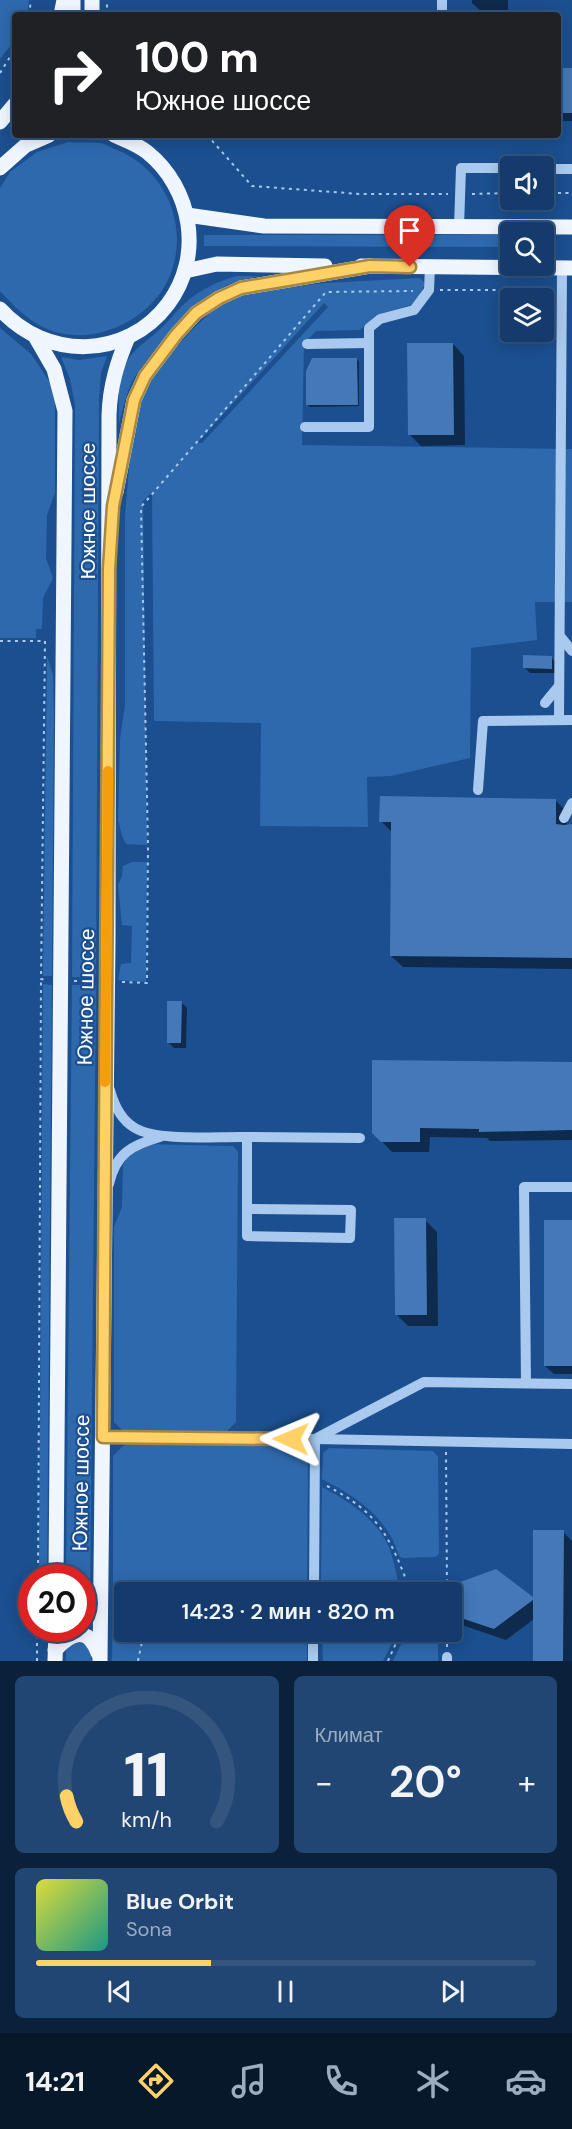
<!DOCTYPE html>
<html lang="ru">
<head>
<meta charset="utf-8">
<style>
  body { margin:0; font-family:"DM Sans",sans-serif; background:#214673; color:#f1f3f6; height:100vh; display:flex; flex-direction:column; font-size:22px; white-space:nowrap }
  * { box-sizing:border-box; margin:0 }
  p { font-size:20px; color:#9dadc1 }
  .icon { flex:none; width:33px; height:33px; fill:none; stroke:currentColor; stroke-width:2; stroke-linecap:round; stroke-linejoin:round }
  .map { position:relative; height:1661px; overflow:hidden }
  .details { display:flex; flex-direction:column; gap:15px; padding:15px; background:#0b203b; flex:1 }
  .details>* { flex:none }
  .guide { position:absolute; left:12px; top:12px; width:549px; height:126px; border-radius:6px; box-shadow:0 3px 15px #0003,0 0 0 2px #33557e; background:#202124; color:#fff; overflow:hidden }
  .controls { position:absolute; left:500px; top:156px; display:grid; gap:12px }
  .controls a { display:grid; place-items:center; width:54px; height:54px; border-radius:6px; background:#143b6b; box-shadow:0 3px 15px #0003,0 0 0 2px #33557e; font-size:30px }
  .speed { position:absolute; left:18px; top:1564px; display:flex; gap:12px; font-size:30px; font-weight:700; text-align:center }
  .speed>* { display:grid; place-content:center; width:78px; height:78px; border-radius:50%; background:#143b6b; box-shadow:0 3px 15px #0003,0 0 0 2px #33557e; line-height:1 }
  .speed .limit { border:9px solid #d22; background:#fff; color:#111 }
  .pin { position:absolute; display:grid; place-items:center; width:51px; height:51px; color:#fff; margin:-62px -26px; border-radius:50% 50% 50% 0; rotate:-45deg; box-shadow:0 0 6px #0007 }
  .pin .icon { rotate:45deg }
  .me { position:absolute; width:66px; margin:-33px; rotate:271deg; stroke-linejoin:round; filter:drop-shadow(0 0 4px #0008) }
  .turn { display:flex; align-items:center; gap:21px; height:126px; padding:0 24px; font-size:27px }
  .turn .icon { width:78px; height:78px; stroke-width:2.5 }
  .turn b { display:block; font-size:42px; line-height:51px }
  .big { font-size:45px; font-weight:600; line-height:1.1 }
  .details .tile { flex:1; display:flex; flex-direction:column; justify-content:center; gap:9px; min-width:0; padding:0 21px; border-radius:9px; background:#214673 }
  .details .dial { align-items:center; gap:0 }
  .dial svg { height:156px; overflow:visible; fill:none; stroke:#33557e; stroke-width:7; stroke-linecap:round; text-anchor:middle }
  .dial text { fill:#f1f3f6; stroke:none }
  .song { display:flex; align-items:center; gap:18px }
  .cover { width:72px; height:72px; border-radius:9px; background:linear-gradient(135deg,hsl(60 70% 55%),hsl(170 70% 35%)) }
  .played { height:6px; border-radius:3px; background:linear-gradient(90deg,#ffd166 35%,#33557e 35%) }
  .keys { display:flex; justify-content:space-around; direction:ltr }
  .heat { display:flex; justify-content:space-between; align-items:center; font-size:33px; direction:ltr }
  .details .tiles { flex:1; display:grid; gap:15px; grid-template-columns:1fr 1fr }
  .tile:last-child { grid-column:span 2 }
  .trip { position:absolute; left:114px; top:1582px; width:348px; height:60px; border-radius:6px; background:#143b6b; box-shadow:0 3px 15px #0003,0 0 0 2px #33557e; font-weight:600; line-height:60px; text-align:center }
  .tabs { display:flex; height:96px; justify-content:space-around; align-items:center; background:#08182b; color:#9dadc1 }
  .tabs .icon { width:42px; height:42px }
  .tabs .selected { color:#ffd166 }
  .tabs b { font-size:27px; color:#f1f3f6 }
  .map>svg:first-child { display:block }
  .green { fill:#2e69ad; fill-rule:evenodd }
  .shadow { fill:#0007 }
  .building { fill:#4478b7 }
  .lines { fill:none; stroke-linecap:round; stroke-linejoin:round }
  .path { stroke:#a9c9ee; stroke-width:2; stroke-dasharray:3 4.5; stroke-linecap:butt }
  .minor { stroke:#a9c9ee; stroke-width:10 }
  .major { stroke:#f0f6ff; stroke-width:15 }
  .route-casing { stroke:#a68842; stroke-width:15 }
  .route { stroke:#ffd166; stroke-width:10 }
  .slow { stroke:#f59e0b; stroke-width:10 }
  .labels { text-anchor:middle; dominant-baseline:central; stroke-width:4.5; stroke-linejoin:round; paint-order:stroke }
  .street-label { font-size:21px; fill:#fff; stroke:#1b4f8f }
</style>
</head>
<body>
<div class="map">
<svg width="572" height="1661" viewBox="0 0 572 1661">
  <rect width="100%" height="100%" fill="#1b4f8f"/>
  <g class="green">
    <polygon points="0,0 29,0 27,15 15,15 15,40 0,59"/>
    <path d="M68 142C79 143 90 142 100 143 106 144 112 148 117 150 164 169 188 222 172 270 156 319 93 350 45 328 26 319 14 306 0 291V188L10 172 37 152Z"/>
    <polygon points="204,235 510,235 510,247 204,246"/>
    <path d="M237 276H259C247 279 235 281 224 287 199 301 147 355 133 380 126 394 123 408 119 424 119 406 117 385 124 368 131 350 145 343 158 331 168 323 175 312 184 304 199 290 218 281 237 276Z"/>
    <path d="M420 278 424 282V286L420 294 411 305 376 315 360 330 316 331 304 344 302 445 572 449V602H535L537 640 471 648 470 758 391 776 367 777 368 827 260 826 261 723 154 721 152 492 143 501 147 845 126 844 122 836 118 820 120 739 125 705V515L130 456 141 392 161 364 194 328 210 313 228 300 254 291 325 283ZM324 303 328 307 202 443H197Z"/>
    <polygon points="0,328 31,354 51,384 55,400 55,493 47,515 46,558 53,578 43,598 42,629 36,629 36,638 0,638"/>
    <polygon points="107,356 101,373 99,399 96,978 72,977 75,405 70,379 61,357 79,360"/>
    <polygon points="47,656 53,675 54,714 52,976 43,976"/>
    <polygon points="132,862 147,862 146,982 118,980 121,964 131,963 132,926 122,925 118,885 122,876 123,866"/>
    <polygon points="43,984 52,985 47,1578 39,1578"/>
    <polygon points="72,985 96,985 90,1602 87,1610 83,1613 82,1578 66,1578"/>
    <polygon points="147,1144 228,1146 233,1146 238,1152 236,1422 227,1431 130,1432 122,1430 114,1422 114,1227 122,1207 123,1165 127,1157"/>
    <path d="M131 1443 294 1444C303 1448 306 1454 308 1463L307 1591 113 1589V1456L123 1446Z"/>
    <path d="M329 1448 433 1451 438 1457 439 1554 435 1557 403 1558 400 1557C396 1550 395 1542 390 1535 374 1508 349 1493 322 1479L323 1453Z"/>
    <path d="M322 1487C347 1500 372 1516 386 1541 394 1556 396 1575 400 1591H328L321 1581Z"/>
    <polygon points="113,1606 124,1606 124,1632 307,1632 307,1661 112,1661"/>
    <polygon points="322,1632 395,1632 393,1641 383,1661 323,1661"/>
    <polygon points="73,1638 91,1648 91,1661 66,1661 66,1648"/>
    <polygon points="402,1642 432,1642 438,1643 438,1661 393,1661"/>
  </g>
  <g class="shadow">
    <polygon points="472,0 508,0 508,15 484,14 472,3"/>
    <rect x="558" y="69" width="14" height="52"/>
    <polygon points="453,344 464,356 465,445 421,446 409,434"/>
    <polygon points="357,359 359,362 359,406 310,407 307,404"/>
    <polygon points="551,658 557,663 557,673 530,673 524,667"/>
    <polygon points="555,800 567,812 567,826 572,825 572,969 403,967 391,956 392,832 381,821"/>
    <polygon points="181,1002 187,1008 186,1048 174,1048 168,1042"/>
    <polygon points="572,1063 572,1140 490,1141 487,1138 430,1137 429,1152 392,1152 373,1132"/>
    <polygon points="425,1220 437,1232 438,1326 408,1326 396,1314"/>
    <polygon points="572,1222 572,1374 554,1374 545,1366"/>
    <polygon points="563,1532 572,1541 572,1661 534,1661 534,1619 506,1640 462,1625 452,1615 452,1593 449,1593 449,1588 496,1570 535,1601"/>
  </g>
  <g class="building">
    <rect x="558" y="68" width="14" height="45"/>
    <polygon points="407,343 453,343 454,435 408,435"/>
    <polygon points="312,358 357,358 358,405 306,405 306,371"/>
    <polygon points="523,655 552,656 552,669 523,668"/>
    <polygon points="380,796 556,799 556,824 564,825 572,824 572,958 390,956 391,822 379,822"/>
    <polygon points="167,1001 182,1001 181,1043 167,1043"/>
    <polygon points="372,1060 572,1062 572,1130 479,1132 479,1129 420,1128 420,1142 381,1142 372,1133"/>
    <polygon points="394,1218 426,1218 427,1315 395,1315"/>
    <rect x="544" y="1220" width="28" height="146"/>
    <polygon points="533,1530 564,1530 563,1661 533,1661 533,1600 494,1629 452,1615 452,1585 496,1569 533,1597"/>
  </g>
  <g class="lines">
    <g class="path">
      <polyline points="29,15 31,0"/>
      <polyline points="107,15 107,0"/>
      <polyline points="0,73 15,49"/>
      <polyline points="207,135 252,186 360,194 448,194"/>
      <polyline points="543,193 572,193"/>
      <polyline points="547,193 547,202"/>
      <polyline points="472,194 510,193"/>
      <polyline points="440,290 551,290"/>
      <polyline points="0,641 45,641 41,979 47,980"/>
      <polyline points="74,981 95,981"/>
      <polyline points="122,982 147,983 148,845 141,507 326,292 413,291"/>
      <polyline points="446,1452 447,1593"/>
      <path d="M327 1486C380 1513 391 1539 411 1593"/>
      <polyline points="38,1578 41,979"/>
      <polyline points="115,1593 124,1593"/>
      <polyline points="115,1604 124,1604"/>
      <polyline points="447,1647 447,1632"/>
      <polyline points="37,1661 37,1629"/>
      <polyline points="138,1661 144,1632"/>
      <polyline points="388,1661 401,1632"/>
    </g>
    <g class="minor">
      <polyline points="442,15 442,0"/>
      <polyline points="543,169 572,169"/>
      <polyline points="459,227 461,168 510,168"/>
      <polyline points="307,344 369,343"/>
      <polyline points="305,427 369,427 369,328 380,319 414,310 429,290 430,267"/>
      <polyline points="560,636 572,651"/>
      <polyline points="545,703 559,686"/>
      <polyline points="559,720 562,268"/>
      <polyline points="478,790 483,721 572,720"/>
      <polyline points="564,818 572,803"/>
      <path d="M110 1090C114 1105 121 1120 135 1128 159 1142 218 1136 247 1137V1236L350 1238 351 1210 247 1209"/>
      <polyline points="247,1137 360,1138"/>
      <path d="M109 1184C116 1153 132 1145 160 1137"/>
      <polyline points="526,1383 524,1187 572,1187"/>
      <polyline points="572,1384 424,1382 315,1439 572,1444"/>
      <polyline points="103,1436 315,1439 314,1593"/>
      <polyline points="313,1661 313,1632"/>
      <polyline points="447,1661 447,1657"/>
    </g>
    <g class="major">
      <polyline points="73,0 73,15"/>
      <polyline points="61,15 64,0"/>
      <polyline points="92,15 92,0"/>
      <polyline points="0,122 15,104"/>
      <polyline points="0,168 26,145 49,135"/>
      <polyline points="187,215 264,226 572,227"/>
      <polyline points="361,266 572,268"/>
      <polyline points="185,271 217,264 325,266"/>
      <path d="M0 309C46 360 126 360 168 304 204 256 192 188 147 152 137 144 125 140 114 135"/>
      <polyline points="35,336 54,369 65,411 56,1578"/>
      <polyline points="116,492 134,400 145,376 176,335 196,313 219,298 241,288 370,266"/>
      <path d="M55 1650C72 1632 88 1626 98 1653"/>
      <polyline points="55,1661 56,1629"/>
      <path d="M100 1661 108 942 109 415C110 386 117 363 128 337"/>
    </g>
  </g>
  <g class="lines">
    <defs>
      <polyline id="route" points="291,1439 103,1437 109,569 113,506 134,400 145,376 176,335 196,313 219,298 241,288 370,266 410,267"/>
    </defs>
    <use href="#route" class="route-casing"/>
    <use href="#route" class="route"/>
    <polyline class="slow" points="105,1082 108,771"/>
  </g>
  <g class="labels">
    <g class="street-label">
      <text transform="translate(88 511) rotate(-90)">Южное шоссе</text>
      <text transform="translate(86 997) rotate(-89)">Южное шоссе</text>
      <text transform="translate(81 1483) rotate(-89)">Южное шоссе</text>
    </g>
  </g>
</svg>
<div class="controls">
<a><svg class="icon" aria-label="sound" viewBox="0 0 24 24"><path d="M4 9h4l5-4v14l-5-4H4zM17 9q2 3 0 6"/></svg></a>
<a><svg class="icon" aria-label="search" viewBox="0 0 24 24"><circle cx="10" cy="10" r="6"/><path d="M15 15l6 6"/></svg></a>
<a><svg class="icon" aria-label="layers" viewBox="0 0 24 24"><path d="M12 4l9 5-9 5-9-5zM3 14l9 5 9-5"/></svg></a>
</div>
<div class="speed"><div class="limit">20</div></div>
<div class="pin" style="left:410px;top:267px;background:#d93025"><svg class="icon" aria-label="arrive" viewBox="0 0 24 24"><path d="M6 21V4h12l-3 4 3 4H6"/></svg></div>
<svg class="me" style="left:291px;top:1439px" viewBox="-20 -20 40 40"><path d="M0-17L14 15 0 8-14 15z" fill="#ffd166" stroke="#fff" stroke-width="4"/></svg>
<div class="trip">14:23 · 2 мин · 820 m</div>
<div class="guide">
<div class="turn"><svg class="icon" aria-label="right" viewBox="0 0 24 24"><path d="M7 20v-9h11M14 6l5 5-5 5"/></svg><div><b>100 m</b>Южное шоссе</div></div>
</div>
</div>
<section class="details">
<div class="tiles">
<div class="tile dial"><svg viewBox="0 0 100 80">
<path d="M14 69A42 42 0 1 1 86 69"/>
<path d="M14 69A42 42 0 0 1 9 56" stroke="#ffd166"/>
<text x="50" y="56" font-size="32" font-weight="700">11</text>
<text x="50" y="72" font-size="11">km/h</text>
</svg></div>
<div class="tile"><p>Климат</p>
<div class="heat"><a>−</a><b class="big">20°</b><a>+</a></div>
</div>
<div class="tile">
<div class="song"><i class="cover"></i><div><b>Blue Orbit</b><p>Sona</p></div></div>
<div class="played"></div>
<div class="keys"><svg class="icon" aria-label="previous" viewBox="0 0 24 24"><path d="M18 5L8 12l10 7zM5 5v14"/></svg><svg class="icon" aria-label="pause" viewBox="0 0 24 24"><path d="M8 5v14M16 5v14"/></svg><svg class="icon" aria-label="next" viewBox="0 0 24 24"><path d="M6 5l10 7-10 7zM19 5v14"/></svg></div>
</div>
</div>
</section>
<nav class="tabs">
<b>14:21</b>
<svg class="icon selected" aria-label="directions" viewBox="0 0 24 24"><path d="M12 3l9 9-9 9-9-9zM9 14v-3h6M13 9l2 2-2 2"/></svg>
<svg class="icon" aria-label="music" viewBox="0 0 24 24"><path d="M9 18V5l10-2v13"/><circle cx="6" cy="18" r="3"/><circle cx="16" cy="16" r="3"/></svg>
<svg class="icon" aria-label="phone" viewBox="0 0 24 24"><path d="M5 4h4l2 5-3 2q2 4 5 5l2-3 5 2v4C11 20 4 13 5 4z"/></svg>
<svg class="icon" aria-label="climate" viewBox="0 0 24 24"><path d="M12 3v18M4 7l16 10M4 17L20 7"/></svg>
<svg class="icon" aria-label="car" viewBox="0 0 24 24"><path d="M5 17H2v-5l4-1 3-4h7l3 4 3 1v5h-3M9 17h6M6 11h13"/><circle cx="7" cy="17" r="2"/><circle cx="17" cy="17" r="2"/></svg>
</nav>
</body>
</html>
